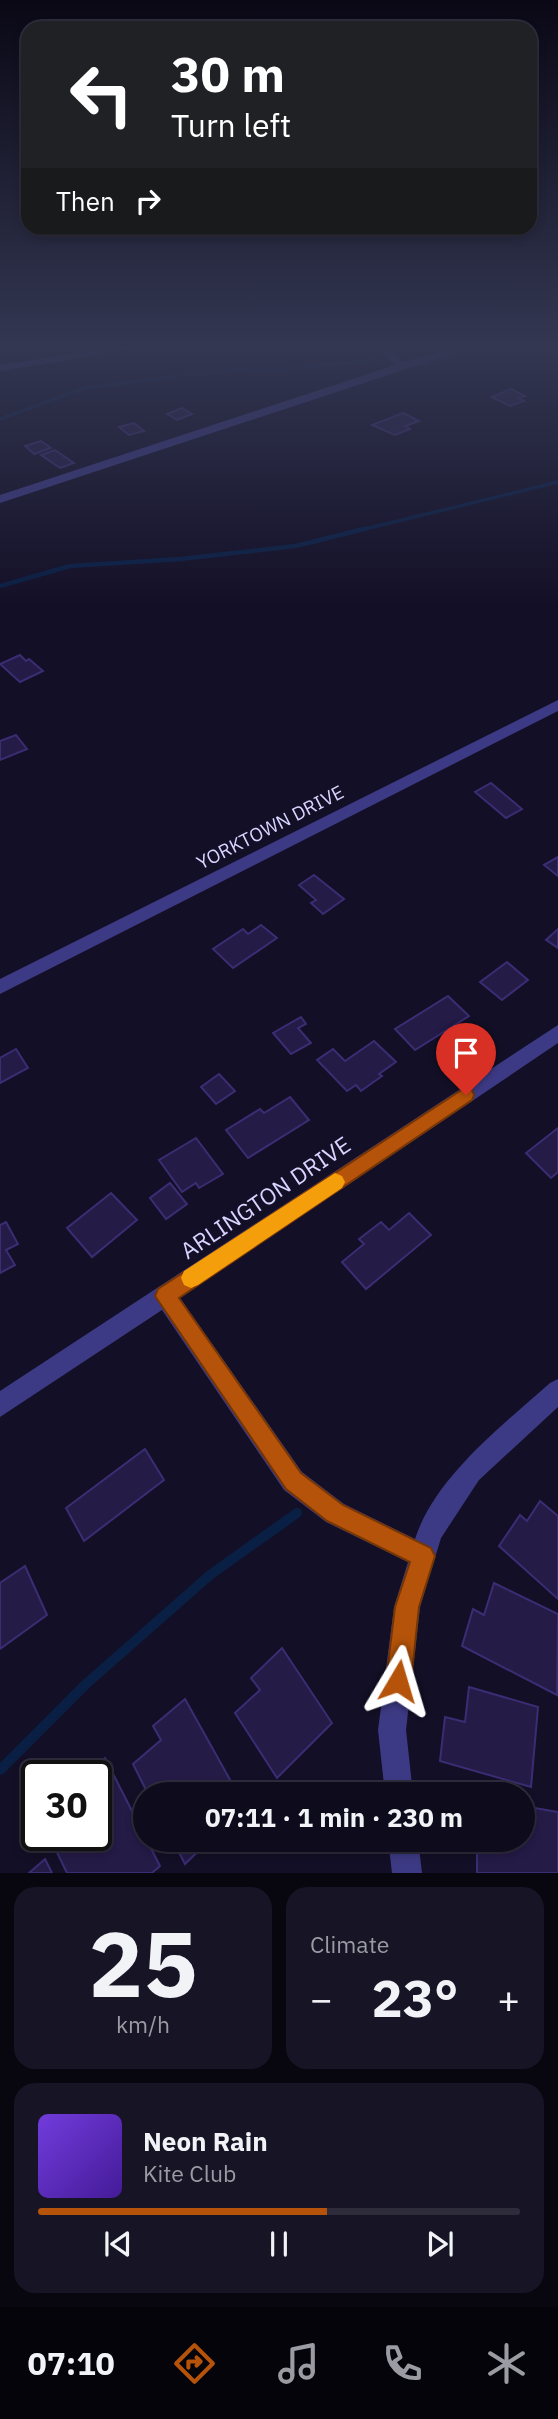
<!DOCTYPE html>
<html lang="en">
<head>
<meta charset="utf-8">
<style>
  body { margin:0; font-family:"IBM Plex Sans",sans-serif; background:#171425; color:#f1f3f6; height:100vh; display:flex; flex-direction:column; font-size:26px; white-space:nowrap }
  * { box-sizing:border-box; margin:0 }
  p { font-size:23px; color:#9b9ba3 }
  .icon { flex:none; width:38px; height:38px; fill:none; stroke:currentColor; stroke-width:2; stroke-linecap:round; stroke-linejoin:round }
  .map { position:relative; height:1873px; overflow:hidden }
  .side { display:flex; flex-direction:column; gap:14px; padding:14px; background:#08060f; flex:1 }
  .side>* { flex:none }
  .guide { position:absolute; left:21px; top:21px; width:516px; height:214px; border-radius:21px; box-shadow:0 4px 10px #0003,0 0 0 2px #2e2b3b; background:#202124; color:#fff; overflow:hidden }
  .speed { position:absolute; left:21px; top:1760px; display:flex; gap:14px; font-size:35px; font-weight:700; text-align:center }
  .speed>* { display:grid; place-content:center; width:91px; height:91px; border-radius:50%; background:#0e0b1c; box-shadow:0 4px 10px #0003,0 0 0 2px #2e2b3b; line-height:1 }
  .speed .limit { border:4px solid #111; border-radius:10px; background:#fff; color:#111 }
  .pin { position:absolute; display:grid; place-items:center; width:60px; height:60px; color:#fff; margin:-72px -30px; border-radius:50% 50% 50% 0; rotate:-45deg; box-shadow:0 0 7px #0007 }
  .pin .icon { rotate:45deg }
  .me { position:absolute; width:77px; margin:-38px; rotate:7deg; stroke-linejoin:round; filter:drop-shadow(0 0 5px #0008) }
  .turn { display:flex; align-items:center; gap:24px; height:147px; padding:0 35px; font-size:32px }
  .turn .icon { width:91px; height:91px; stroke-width:2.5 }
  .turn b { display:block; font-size:49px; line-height:60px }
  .then { display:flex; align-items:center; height:66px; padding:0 35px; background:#0003; gap:14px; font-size:26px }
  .big { font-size:52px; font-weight:800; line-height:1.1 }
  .side .widget { flex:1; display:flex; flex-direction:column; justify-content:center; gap:10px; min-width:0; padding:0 24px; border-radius:21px; background:#171425 }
  .side .dial { align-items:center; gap:0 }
  .dial b { font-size:91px; line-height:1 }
  .song { display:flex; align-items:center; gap:21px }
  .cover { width:84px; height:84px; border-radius:10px; background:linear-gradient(135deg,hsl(260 70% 55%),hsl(260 70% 35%)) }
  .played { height:7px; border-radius:4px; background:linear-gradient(90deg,#b45309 60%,#2e2b3b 60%) }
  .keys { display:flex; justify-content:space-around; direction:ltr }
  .heat { display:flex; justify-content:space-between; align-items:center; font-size:38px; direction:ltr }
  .side .tiles { flex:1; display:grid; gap:14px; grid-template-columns:1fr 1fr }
  .widget:last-child { grid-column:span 2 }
  .trip { position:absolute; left:133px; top:1782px; width:402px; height:70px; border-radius:35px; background:#0e0b1c; box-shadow:0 4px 10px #0003,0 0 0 2px #2e2b3b; font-weight:800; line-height:70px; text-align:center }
  .menu { display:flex; height:112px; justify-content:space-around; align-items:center; background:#06040b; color:#9b9ba3 }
  .menu .icon { width:49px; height:49px }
  .menu .on { color:#b45309 }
  .menu b { font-size:32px; color:#f1f3f6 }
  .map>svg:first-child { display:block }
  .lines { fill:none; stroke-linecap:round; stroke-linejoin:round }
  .stream-far2 { stroke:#0a1f44; stroke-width:3.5 }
  .stream-far1 { stroke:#0a1f44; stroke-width:4.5 }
  .stream { stroke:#0a1f44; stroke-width:10 }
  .building { fill:#241b47; stroke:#3b2d73; stroke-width:2 }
  .minor { fill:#3d3a85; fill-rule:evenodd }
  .route { fill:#b45309; stroke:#753606; stroke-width:2 }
  .slow { fill:#f59e0b }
  .labels { text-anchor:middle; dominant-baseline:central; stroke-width:7; stroke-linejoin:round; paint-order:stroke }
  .street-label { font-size:19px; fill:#d9d4ff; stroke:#130f26 }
  .near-street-label { font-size:23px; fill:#d9d4ff; stroke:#130f26 }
</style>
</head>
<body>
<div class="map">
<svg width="558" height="1873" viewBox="0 0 558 1873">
  <rect width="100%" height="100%" fill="#130f26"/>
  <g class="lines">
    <g class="stream-far2">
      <polyline points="416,366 459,356 558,346"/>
      <polyline points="0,419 84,388 231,370 288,369 377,360 384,362"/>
      <polyline points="361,530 558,482"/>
    </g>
    <polyline class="stream-far1" points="0,586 70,566 181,559 296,546 368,528"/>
    <polyline class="stream" points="0,1770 86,1684 210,1575 297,1513"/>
  </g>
  <g class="building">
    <polygon points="511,389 525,396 519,398 524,401 510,406 492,397"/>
    <polygon points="182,408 192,414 177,420 167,414"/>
    <polygon points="403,413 419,421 405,426 410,429 395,435 372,425"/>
    <polygon points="134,423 144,431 129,435 119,427"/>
    <polygon points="41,441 51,448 34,454 25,446"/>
    <polygon points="55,450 74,463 60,468 41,455"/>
    <polygon points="20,655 26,661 29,659 43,671 20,682 0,664"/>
    <polygon points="16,735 27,749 0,760 0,741"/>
    <polygon points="491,783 522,809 506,818 475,792"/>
    <polygon points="558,857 558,876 544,865"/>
    <polygon points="314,875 344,899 323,914 311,903 316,900 299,885"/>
    <polygon points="261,925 277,938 233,968 213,949 243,929 248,934"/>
    <polygon points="558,929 558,948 546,940"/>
    <polygon points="507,962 528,980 502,1000 480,982"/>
    <polygon points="448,996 469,1016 415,1050 395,1029"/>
    <polygon points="301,1017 306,1024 298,1028 311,1043 291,1054 273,1033"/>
    <polygon points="374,1041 396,1062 379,1074 382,1076 361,1091 356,1085 347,1091 317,1060 333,1049 345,1061"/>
    <polygon points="16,1049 28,1068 0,1083 0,1058"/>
    <polygon points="219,1074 235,1091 216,1104 201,1087"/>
    <polygon points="290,1097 309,1120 248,1158 226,1130 260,1109 264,1113"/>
    <polygon points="558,1128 558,1172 551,1178 526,1153"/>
    <polygon points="196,1138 223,1174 199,1188 196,1183 182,1192 159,1160"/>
    <polygon points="170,1183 187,1204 166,1219 150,1198"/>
    <polygon points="111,1193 137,1220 92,1257 67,1228"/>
    <polygon points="409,1213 431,1235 366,1289 342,1262 364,1244 359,1239 381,1222 389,1230"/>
    <polygon points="6,1222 18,1244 6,1250 15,1265 0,1273 0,1225"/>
    <polygon points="145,1449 164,1480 84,1541 66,1508"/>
    <polygon points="540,1501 558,1516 558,1599 499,1546 520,1515 527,1521"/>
    <polygon points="25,1566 47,1615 0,1649 0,1583"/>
    <polygon points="494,1583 558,1614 557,1695 462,1646 473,1609 484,1615"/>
    <polygon points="282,1648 332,1723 277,1778 235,1713 260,1690 251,1678"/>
    <polygon points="469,1687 538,1707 531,1787 440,1761 445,1717 465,1722"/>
    <polygon points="185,1699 238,1794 148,1794 133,1764 161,1740 153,1726"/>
    <polygon points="105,1758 160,1866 152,1873 67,1873 49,1836 96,1836 96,1776 83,1776"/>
    <polygon points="523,1806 558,1812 558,1873 477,1873 477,1845 486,1847 486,1839 523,1839"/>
    <polygon points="172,1839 211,1839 185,1864"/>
    <polygon points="45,1859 52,1873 29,1873"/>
  </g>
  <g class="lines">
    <g class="minor">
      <polygon points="133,345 155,345 0,371 0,365"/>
      <polygon points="372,345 382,345 404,362 465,345 479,345 0,503 0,495 395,365"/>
      <polygon points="558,700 558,711 0,994 0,979"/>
      <path d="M558 1025V1043L180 1298 302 1472 344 1504 415 1539C435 1477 503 1425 550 1383L558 1379V1407L479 1480 441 1538 420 1607 406 1730 413 1794H385L378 1730 394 1607 408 1562 326 1522 284 1490 162 1310 0 1417V1391Z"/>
      <polygon points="388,1839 418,1839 422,1873 392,1873"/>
    </g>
  </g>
  <linearGradient id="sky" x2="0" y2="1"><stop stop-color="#0a0815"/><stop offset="0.57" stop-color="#333752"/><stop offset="1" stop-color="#333752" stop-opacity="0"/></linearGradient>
  <rect width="558" height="607" fill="url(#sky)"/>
  <polygon class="route" points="466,1087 472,1090 474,1095 472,1100 179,1298 301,1473 343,1505 431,1548 435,1556 419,1607 411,1681 407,1690 398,1694 390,1690 386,1681 395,1607 410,1562 327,1521 286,1489 155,1296 158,1289"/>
  <polygon class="slow" points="335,1173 342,1176 345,1182 342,1188 198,1285 191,1288 184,1285 181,1278 184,1271"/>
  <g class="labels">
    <g class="street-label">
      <text transform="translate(270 827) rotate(-27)">YORKTOWN DRIVE</text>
    </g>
    <g class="near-street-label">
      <text transform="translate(265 1197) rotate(-34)">ARLINGTON DRIVE</text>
    </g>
  </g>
</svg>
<div class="speed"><div class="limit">30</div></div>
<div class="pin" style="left:466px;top:1095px;background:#d93025"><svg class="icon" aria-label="arrive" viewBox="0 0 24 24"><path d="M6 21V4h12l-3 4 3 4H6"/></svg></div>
<svg class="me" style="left:398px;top:1681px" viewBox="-20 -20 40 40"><path d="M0-17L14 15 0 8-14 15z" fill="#b45309" stroke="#fff" stroke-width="4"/></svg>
<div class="trip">07:11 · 1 min · 230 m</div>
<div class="guide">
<div class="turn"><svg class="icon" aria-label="left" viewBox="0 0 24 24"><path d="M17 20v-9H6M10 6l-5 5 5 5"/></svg><div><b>30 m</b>Turn left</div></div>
<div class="then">Then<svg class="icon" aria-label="right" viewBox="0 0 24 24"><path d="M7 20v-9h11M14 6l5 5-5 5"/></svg></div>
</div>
</div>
<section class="side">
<div class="tiles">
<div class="widget dial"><b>25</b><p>km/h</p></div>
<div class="widget"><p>Climate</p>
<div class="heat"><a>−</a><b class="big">23°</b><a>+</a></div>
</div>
<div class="widget">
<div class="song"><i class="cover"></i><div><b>Neon Rain</b><p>Kite Club</p></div></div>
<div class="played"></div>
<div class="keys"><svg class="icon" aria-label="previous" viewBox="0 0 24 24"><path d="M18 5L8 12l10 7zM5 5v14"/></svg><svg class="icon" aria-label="pause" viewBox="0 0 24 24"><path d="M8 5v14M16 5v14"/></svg><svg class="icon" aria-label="next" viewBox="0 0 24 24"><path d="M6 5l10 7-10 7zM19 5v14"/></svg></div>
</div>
</div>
</section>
<nav class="menu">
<b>07:10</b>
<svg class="icon on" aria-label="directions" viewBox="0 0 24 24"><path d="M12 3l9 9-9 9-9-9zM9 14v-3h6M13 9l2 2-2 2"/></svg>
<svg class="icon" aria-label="music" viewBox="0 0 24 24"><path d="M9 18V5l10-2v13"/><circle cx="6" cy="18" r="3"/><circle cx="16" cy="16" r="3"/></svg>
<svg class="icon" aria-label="phone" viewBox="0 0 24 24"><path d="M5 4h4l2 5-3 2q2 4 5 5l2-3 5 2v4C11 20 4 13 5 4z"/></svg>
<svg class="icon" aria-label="climate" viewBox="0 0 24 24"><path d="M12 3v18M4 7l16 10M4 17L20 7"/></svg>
</nav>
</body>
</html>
